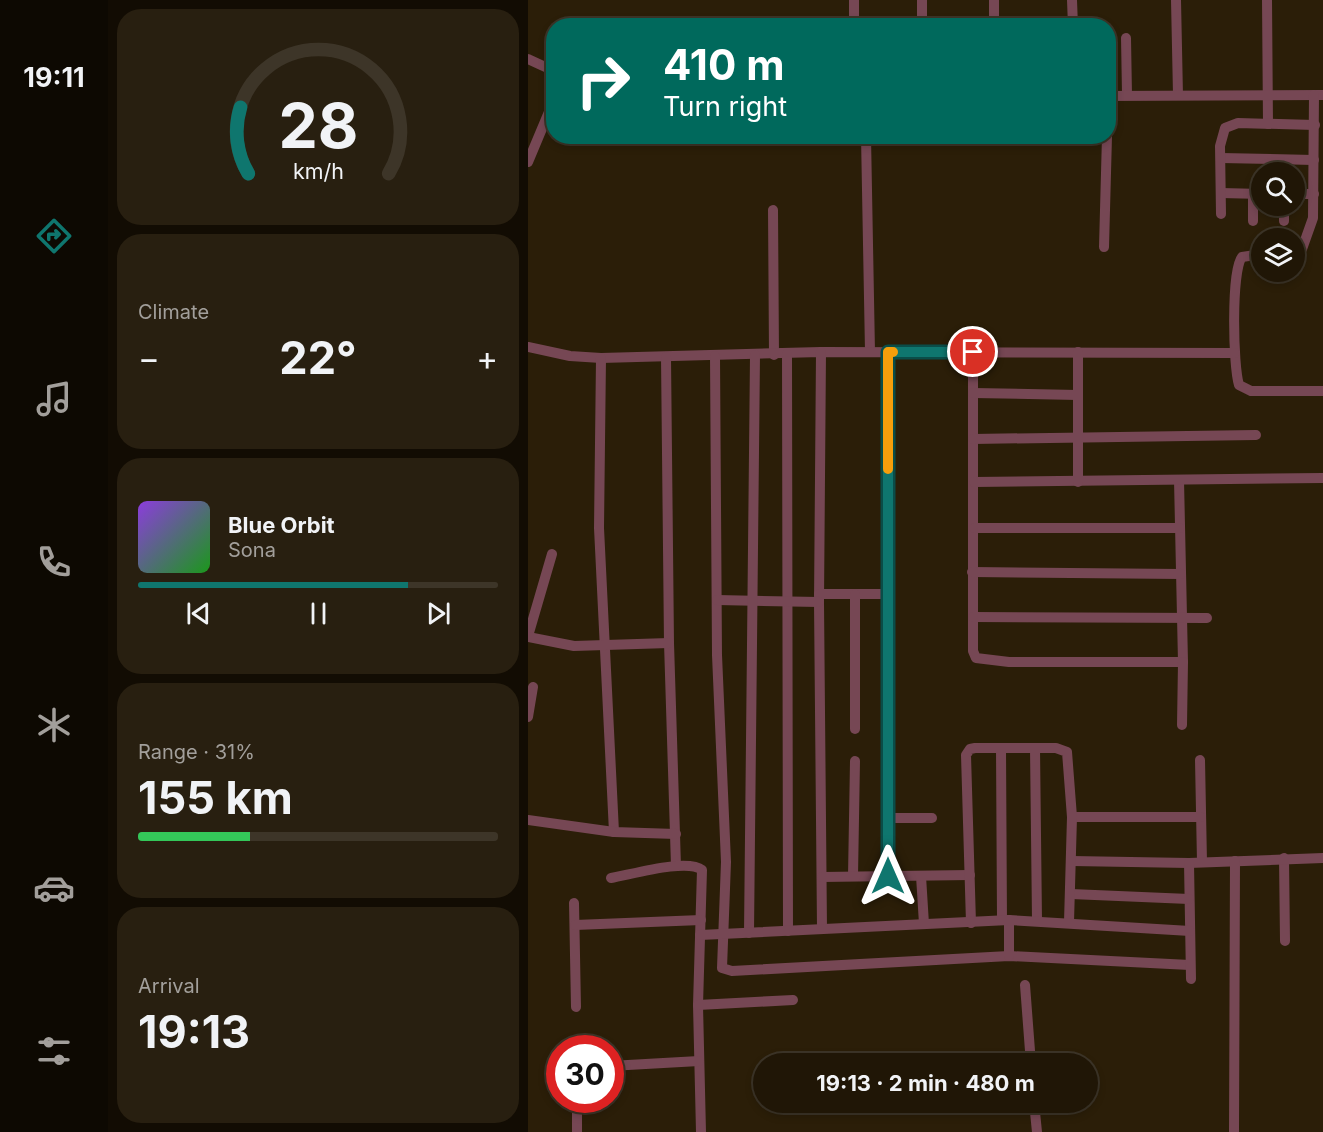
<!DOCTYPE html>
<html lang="en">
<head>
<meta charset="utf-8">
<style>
  body { margin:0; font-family:Inter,sans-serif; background:#281f10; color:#f1f3f6; height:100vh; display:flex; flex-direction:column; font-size:22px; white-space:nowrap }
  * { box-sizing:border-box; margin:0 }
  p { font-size:20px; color:#a29f9b }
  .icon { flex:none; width:33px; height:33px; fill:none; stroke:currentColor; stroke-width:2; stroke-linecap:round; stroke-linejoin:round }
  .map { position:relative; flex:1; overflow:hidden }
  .details { display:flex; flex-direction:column; gap:9px; padding:9px; background:#120c03; width:420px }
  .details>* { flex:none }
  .hud { position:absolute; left:18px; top:18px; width:570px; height:126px; border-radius:24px; box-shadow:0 3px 9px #0003,0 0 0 2px #3d3528; background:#00695c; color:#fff; overflow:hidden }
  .controls { position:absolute; left:723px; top:162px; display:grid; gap:12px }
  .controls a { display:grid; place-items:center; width:54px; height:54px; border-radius:50%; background:#201606; box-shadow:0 3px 9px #0003,0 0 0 2px #3d3528; font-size:30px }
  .speed { position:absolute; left:18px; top:1035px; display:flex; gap:12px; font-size:30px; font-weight:700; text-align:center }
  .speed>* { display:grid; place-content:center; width:78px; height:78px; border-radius:50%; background:#201606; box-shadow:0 3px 9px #0003,0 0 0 2px #3d3528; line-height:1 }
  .speed .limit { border:9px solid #d22; background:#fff; color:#111 }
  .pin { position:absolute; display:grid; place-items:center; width:51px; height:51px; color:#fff; margin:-26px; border:3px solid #fff; border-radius:50%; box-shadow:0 2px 6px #0007 }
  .me { position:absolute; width:66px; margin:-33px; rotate:0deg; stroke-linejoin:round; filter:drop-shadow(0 0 4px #0008) }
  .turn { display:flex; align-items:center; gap:21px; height:126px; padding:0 18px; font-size:27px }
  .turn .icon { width:78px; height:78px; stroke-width:2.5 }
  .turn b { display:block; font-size:42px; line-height:51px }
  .big { font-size:45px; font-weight:700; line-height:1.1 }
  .details .card { flex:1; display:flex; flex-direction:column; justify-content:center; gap:9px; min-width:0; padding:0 21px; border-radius:24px; background:#281f10 }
  .details .dial { align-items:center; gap:0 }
  .dial svg { height:156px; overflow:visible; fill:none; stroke:#3d3528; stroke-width:7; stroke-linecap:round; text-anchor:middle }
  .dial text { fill:#f1f3f6; stroke:none }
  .song { display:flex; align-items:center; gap:18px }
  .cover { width:72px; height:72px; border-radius:9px; background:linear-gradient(135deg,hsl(270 70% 55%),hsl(120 70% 35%)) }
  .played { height:6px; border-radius:3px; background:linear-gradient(90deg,#0f766e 75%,#3d3528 75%) }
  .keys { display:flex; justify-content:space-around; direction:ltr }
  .heat { display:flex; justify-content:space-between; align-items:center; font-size:33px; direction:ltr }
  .charge { height:9px; border-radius:4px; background:linear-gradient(90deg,#34c759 31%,#3d3528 0) }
  .trip { position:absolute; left:225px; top:1053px; width:345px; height:60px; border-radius:30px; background:#201606; box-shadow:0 3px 9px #0003,0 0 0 2px #3d3528; font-weight:700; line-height:60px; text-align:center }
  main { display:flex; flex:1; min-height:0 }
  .tab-bar { display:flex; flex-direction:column; width:108px; justify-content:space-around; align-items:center; background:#0d0902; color:#a29f9b }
  .tab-bar .icon { width:42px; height:42px }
  .tab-bar .on { color:#0f766e }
  .tab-bar b { font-size:27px; color:#f1f3f6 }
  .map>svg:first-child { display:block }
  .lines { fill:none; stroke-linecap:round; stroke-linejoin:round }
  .minor { stroke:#764754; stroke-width:10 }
  .route-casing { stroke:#0a4d48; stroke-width:15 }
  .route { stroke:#0f766e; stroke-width:10 }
  .slow { stroke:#f59e0b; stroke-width:10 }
</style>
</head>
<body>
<main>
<nav class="tab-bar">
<b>19:11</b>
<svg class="icon on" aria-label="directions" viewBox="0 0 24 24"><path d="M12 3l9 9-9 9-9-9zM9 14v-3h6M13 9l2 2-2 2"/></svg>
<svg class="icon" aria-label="music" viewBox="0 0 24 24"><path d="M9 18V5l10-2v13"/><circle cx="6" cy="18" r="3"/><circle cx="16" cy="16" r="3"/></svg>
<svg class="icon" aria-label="phone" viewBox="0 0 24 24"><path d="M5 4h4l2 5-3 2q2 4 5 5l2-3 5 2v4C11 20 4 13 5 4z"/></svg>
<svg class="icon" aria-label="climate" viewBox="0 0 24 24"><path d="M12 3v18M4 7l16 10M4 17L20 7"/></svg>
<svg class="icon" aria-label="car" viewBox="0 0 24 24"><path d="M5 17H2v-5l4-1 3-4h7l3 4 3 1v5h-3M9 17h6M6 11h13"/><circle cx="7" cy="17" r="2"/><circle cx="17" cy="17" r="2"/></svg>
<svg class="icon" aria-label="filters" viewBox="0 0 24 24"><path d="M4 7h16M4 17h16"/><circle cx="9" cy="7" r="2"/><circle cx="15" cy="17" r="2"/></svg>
</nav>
<section class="details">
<div class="card dial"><svg viewBox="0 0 100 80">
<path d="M14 69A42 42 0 1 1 86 69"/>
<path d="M14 69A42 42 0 0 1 10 35" stroke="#0f766e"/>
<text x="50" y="56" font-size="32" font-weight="700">28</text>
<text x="50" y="72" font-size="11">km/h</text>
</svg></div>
<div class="card"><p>Climate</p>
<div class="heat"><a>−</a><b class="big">22°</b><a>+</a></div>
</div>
<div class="card">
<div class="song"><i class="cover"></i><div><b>Blue Orbit</b><p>Sona</p></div></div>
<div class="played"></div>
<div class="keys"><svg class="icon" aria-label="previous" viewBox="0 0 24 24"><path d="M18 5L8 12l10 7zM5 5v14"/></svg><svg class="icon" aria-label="pause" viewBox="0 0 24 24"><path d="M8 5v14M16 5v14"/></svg><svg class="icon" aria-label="next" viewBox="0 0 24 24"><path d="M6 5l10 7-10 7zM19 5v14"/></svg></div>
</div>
<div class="card"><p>Range · 31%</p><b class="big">155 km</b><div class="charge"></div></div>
<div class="card"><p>Arrival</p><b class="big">19:13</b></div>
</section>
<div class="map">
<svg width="795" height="1132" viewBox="0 0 795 1132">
  <rect width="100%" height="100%" fill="#2b1e08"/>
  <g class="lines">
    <g class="minor">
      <polyline points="544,0 545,26"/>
      <polyline points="648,0 650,95"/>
      <polyline points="739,0 740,124"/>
      <polyline points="326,26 326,0"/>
      <polyline points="394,26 394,0"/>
      <polyline points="466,26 466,0"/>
      <polyline points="598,38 599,95"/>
      <polyline points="0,59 26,71"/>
      <polyline points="580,96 795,95"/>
      <polyline points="338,136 342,352"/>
      <polyline points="693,158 786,160"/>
      <polyline points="0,162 26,100"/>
      <polyline points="693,193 734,194"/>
      <polyline points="766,194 786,194"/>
      <polyline points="245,210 246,355"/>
      <polyline points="693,214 692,146 697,128 710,123 787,125"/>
      <polyline points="725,221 725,194"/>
      <polyline points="756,221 756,206"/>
      <polyline points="576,247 579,136"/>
      <polyline points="766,253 774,249 785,218 786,95"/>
      <path d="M734 254 714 257C703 271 705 366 711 385L723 391H795"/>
      <polyline points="0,347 42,356 73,358 293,352 707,353"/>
      <polyline points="293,352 291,602 294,929"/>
      <polyline points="360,352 361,876"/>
      <polyline points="445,352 445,651 448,658 481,662 655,662 651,480"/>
      <polyline points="259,354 260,931"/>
      <polyline points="187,356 189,655 198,862 194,968 204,971 481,956 662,965"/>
      <polyline points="138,357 141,643 148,866"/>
      <polyline points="73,358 71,528 86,832"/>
      <polyline points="445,393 550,395"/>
      <polyline points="445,439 728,435"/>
      <polyline points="446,482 795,478"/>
      <polyline points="550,482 550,352"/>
      <polyline points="446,528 652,528"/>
      <polyline points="444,572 653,574"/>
      <polyline points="291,594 359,594"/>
      <polyline points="327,594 327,729"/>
      <polyline points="189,600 291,602"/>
      <polyline points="445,617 679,618"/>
      <polyline points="0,636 24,554"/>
      <polyline points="0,637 46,646 141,643"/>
      <polyline points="0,717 5,687"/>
      <polyline points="654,725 655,662"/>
      <polyline points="473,748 474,920"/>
      <polyline points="507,748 509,920"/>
      <polyline points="672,760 674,862"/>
      <polyline points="544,817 673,817"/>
      <polyline points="360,818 404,818"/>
      <polyline points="0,820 86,832 148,834"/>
      <polyline points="756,858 757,941"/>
      <polyline points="544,861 661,863 795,858"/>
      <polyline points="661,863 663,979"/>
      <polyline points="325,876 327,761"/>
      <polyline points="393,876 396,924"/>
      <polyline points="294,877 442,875"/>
      <path d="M83 878C102 875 159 858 174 870L170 1005 173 1132"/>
      <polyline points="543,894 661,899"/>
      <polyline points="46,903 48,1007"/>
      <polyline points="481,920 481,956"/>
      <polyline points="443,923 438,755 442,749 447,748 528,748 539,752 544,817 541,922"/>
      <polyline points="47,925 173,920"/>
      <polyline points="221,933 227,355"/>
      <polyline points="172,935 481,920 662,931"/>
      <polyline points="497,985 503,1064"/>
      <polyline points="170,1005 265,1000"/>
      <polyline points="82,1066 171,1061"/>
      <polyline points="49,1100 49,1132"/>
      <polyline points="506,1102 509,1132"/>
      <polyline points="706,1132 707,861"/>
    </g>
  </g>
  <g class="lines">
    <defs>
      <polyline id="route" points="360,876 360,352 445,352"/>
    </defs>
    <use href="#route" class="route-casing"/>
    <use href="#route" class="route"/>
    <polyline class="slow" points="360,469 360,352 365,352"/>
  </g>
</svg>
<div class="controls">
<a><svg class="icon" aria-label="search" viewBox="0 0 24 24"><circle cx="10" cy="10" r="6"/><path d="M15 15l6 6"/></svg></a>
<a><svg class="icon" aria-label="layers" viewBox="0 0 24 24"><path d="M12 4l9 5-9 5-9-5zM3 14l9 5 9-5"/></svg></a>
</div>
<div class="speed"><div class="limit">30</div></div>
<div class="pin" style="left:445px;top:352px;background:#d93025"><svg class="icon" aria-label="arrive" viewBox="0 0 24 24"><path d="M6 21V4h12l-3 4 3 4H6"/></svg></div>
<svg class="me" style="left:360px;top:876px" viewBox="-20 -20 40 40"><path d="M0-17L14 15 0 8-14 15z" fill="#0f766e" stroke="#fff" stroke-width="4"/></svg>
<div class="trip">19:13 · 2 min · 480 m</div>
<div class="hud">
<div class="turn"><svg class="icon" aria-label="right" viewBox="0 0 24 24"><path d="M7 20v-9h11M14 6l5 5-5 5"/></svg><div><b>410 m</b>Turn right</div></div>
</div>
</div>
</main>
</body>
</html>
